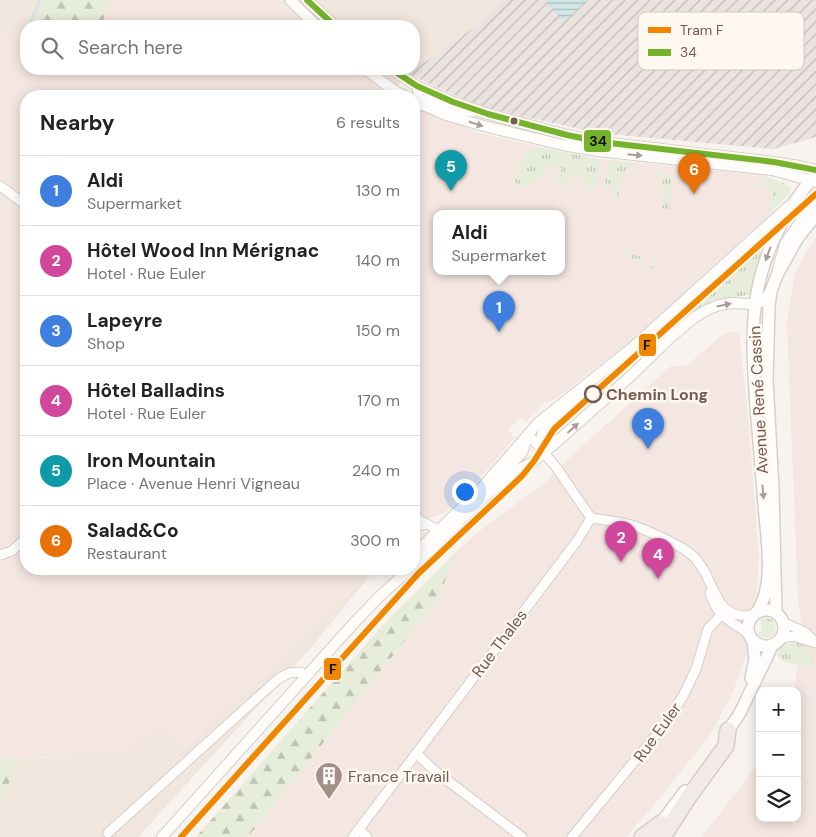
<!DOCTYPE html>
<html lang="en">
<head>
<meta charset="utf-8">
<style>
  body { margin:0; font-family:"DM Sans",sans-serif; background:#f2f2f2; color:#222 }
  .controls { position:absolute; right:15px; bottom:15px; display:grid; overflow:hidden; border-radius:10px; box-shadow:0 2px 12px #0003 }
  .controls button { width:45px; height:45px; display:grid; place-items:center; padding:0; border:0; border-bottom:1px solid #e0e0e0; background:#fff; color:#222; font:25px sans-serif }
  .you { position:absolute; left:464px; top:491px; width:18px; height:18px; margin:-12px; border:4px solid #fff; border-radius:50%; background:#1a73e8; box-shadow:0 0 0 8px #1a73e833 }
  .badge { display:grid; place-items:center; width:32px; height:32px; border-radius:50%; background:#b45309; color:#fff; font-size:16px; font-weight:700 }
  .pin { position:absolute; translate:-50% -41px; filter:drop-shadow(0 1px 2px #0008) }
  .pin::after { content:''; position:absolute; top:26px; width:18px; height:15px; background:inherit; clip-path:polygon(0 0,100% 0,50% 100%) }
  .popup { position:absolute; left:433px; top:210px; width:132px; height:65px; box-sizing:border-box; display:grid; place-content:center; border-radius:10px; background:#fff; filter:drop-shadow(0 1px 4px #0005); font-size:16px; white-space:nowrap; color:#767676 }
  .popup b { font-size:19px; color:#222 }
  .popup::after { content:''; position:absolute; left:50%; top:100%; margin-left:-10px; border:10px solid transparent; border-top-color:#fff }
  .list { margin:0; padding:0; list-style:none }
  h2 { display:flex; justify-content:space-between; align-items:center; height:65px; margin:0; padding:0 20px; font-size:21px }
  h2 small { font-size:16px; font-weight:400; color:#767676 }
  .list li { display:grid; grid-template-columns:32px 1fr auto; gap:15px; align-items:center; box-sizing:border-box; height:70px; padding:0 20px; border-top:1px solid #e0e0e0 }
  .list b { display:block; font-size:19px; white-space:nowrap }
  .list p { margin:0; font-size:16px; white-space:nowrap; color:#767676 }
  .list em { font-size:16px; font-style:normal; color:#767676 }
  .icon { flex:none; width:28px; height:28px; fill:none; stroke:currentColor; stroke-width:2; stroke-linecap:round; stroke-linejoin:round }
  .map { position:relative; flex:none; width:816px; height:837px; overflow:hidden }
  .search { position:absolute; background:#fff; box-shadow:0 2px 12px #0003; left:20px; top:20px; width:400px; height:55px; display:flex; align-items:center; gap:12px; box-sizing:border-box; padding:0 18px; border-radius:20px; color:#767676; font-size:19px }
  .panel { position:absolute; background:#fff; box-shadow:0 2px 12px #0003; left:20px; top:90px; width:400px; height:485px; border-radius:20px }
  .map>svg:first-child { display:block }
  .residential { fill:#f0e6dd }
  .commercial { fill:#f4e6e0; fill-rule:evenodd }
  .industrial { fill:url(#industrial-furrows) }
  .grass { fill:url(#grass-tufts) }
  .forest { fill:url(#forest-firs) }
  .water { fill:url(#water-rules) }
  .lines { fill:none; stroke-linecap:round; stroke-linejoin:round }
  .stream { stroke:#d1e6e7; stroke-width:2.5 }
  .minor-casing { stroke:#d5cfc9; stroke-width:11 }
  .tertiary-casing { stroke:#d5cfc9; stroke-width:12 }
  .secondary-casing { stroke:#d7d0ca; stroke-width:14 }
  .motorway-casing { stroke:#d6cdc8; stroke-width:18 }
  .minor { stroke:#fefdfc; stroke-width:9 }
  .tertiary { stroke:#fefdfc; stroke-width:10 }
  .secondary { stroke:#fefdfc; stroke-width:11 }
  .motorway { stroke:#f1eae6; stroke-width:15 }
  .bus-1-casing { stroke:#fef8f1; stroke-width:10 }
  .bus-1 { stroke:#76b32c; stroke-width:6 }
  .tram-1-casing { stroke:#fef8f1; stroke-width:10 }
  .tram-1 { stroke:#f08700; stroke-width:6 }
  .oneway { fill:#ab9c95 }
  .bus-dot { fill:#745b50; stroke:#fef8f1; stroke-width:2 }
  .stop-dot { fill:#fef8f1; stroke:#745b50; stroke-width:2.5 }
  .labels { text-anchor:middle; stroke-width:5; stroke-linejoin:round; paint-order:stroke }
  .stop-label { font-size:16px; font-weight:bold; fill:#745b50; stroke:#fef8f1; text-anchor:start }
  .street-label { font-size:16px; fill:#745b50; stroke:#fef8f1 }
  .poi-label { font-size:16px; fill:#745b50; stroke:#fef8f1; text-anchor:start }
  .key { fill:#fef8f1; stroke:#d5c9c1; stroke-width:1 }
  .key-label { font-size:14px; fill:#745b50 }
  .line-badge { stroke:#fef8f1; stroke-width:2 }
  .pale-badge-label { font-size:14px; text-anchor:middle; font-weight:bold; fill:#111 }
</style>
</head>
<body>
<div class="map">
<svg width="816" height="837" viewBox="0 0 816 837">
  <defs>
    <pattern id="industrial-furrows" width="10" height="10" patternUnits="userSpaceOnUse" patternTransform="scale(1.25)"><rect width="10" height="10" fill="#eae3df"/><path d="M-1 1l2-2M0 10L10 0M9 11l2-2" fill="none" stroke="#c2bbb7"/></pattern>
    <pattern id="grass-tufts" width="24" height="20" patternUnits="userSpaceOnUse" patternTransform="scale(1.25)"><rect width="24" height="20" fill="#e6edda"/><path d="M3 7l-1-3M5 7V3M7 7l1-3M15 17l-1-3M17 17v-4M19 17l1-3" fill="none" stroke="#bfc3b3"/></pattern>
    <pattern id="forest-firs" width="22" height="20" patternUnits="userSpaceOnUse" patternTransform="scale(1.25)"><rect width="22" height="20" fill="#e6edda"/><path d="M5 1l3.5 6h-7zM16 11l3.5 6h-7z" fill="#bfc3b3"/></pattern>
    <pattern id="water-rules" width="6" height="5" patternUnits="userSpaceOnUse" patternTransform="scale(1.25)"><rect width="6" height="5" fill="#d1e6e7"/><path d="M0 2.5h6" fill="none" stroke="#aebdbe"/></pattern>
  </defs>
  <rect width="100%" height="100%" fill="#f8f3ee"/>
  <!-- residential -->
  <path class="residential" d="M0 0H44L32 26H26V41L0 29Z
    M281 0H505L475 27 422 64 406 73 392 96 356 69H414V26H308Z
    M375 569 310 649 138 837H0V802L20 759 83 756 130 748 161 724 186 748Z"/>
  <!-- commercial -->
  <path class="commercial" d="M44 0H281L308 26H32Z
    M0 29 26 40V69H356L390 96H26V569H375L186 748 161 724 130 748 83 756 0 759Z
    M414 106 482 134 553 150 601 159 761 175 784 183 790 188 789 193 765 219 631 341 554 400 544 403 526 421 520 418 513 424 508 429 514 438 472 487 443 514 414 523ZM436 213H562V271H436Z
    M816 238V837H702L760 761V818H797V691H794L802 628 798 600 787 322 795 273 809 247Z
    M739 332 749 427 759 558 756 607 747 654 732 694 710 735 659 799 626 837H248L439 598 455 553 478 532 547 481 567 460 671 366H686L725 333Z"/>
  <!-- industrial -->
  <path class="industrial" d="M505 0H816V137L773 149 598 133 486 108 454 95 406 73 422 64 475 27Z"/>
  <!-- grass -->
  <path class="grass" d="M536 147 598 159 600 163 595 192 578 174 562 187 558 184 556 177 562 169 555 163 526 188H521L515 182C514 172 527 151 536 147Z
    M609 161 632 162C629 169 624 168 623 181H620L618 200 616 202 613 199 617 194 609 188 605 191 604 189Z
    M655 171 669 173 673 178 669 209 662 208 665 187 662 186 663 178 654 176Z
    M764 177 784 183 790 188 789 193 774 210 764 209 765 206H772L773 191 767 190 762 181Z
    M771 236 762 258 759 260 756 268 758 272 753 291 750 295 717 299 697 309 647 354 664 333Z
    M629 247V254L653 259 656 251 655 267 650 268 653 261 643 256 640 262 625 254 624 249Z
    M764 618 771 619 776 626 774 634C769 639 763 639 758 634L761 632 762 624 759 620Z
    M791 642C804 642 814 651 814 665H797L780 660 778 655 779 649Z"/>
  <!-- forest -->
  <path class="forest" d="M45 0H111L101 26H34Z
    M455 553 439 598 248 837H196L382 626Z
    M0 759H20L0 802Z"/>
  <!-- water -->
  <path class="water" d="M547 0H588L566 20 562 19 546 3Z"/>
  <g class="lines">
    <!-- stream -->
    <path class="stream" d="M29 26 40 0
      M23 40 26 32"/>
    <defs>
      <path id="minor" d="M419 103 423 100 428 99 450 109 473 112
        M414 113 419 103 417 86
        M0 186 26 205
        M541 449V437L544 428 585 391
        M494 484 523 452 528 434
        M414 513 419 520 427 524
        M591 518C603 520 616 521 628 524 645 529 681 545 693 556 716 577 712 622 753 615
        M414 527 427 524 438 530V537
        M0 555 12 551 26 538
        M710 593C717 617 731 621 750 635
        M783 622 805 632 816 643
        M781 638 794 636 812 642
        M416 753 435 771 522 837
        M359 830 367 837
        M108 833 278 679 289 673 301 672 306 677
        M353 837 577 541 591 518 556 467 528 434
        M572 837 666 723 683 696 696 669 708 629 721 615"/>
      <path id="tertiary" d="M290 0 317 26
        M307 0 335 26
        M365 69 395 91 405 96
        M391 69 417 86 453 102 488 114 567 135 601 142 774 162 799 166 816 170
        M414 101 446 115 484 126 563 145 598 151 772 170 816 182
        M778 269 785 244 816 200
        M414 554 479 491 538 423 632 348 789 206
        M414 565 485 496 513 473 534 461 552 446 633 374 670 338 695 317 707 310 719 305 732 303 755 304 763 301 771 291
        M162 837 353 624 380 596 410 569"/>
      <path id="secondary" d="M748 628a18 18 0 1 1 36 0a18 18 0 1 1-36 0Z
        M757 612C774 587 768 545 765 516 762 479 759 442 756 406 754 373 751 340 755 307 760 259 784 210 816 174
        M776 612 773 489 767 380 769 306 771 291 777 275 797 239 816 215
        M751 678 755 659 753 640
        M725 735 740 713 773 644
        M657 828 685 791"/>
      <path id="motorway" d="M642 837 661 823
        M663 837 688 798 726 746 728 730"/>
    </defs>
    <!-- minor casing -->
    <use href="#minor" class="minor-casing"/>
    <!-- tertiary casing -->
    <use href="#tertiary" class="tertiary-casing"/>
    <!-- secondary casing -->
    <use href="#secondary" class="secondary-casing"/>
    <!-- motorway casing -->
    <use href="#motorway" class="motorway-casing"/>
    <!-- minor -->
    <use href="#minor" class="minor"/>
    <!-- tertiary -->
    <use href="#tertiary" class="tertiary"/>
    <!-- secondary -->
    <use href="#secondary" class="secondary"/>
    <!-- motorway -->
    <use href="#motorway" class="motorway"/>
    <defs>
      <path id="bus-1" d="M307 0 335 26
        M391 69 417 86 453 102 488 114 567 135 601 142 774 162 816 170"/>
    </defs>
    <!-- bus-1 casing -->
    <use href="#bus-1" class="bus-1-casing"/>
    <!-- bus-1 -->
    <use href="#bus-1" class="bus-1"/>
    <defs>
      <path id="tram-1" d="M181 837 418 574 522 476 534 461 554 429 816 194"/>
    </defs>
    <!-- tram-1 casing -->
    <use href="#tram-1" class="tram-1-casing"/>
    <!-- tram-1 -->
    <use href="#tram-1" class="tram-1"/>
  </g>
  <!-- one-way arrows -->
  <defs><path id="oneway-solid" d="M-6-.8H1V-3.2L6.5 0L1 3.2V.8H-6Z" transform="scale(1.25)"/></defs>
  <g class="oneway">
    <use href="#oneway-solid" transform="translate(476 124) rotate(17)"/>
    <use href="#oneway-solid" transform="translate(635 155) rotate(6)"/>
    <use href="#oneway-solid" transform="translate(768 254) rotate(110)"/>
    <use href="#oneway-solid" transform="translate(724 305) rotate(-12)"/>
    <use href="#oneway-solid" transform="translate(573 428) rotate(-42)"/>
    <use href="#oneway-solid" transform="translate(763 492) rotate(85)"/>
  </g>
  <!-- icons -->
  <defs>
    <symbol id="building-pin" viewBox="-11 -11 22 30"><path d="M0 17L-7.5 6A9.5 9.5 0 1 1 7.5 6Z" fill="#a29087" stroke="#fef8f1"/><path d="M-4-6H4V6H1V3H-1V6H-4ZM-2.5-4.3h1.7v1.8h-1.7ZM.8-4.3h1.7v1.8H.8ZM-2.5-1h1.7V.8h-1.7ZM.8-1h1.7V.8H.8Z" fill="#fff"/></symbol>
  </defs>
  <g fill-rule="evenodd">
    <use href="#building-pin" x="313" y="760" width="32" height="43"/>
  </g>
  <!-- markers -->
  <circle class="bus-dot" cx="514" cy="121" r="4.5"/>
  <circle class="stop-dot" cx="593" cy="394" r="8"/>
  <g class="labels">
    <!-- stop labels -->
    <g class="stop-label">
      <text x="606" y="400">Chemin Long</text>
    </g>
    <!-- street labels -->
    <g class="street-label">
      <text transform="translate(758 400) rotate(-93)" y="6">Avenue René Cassin</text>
      <text transform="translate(499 643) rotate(-53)" y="6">Rue Thales</text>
      <text transform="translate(657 732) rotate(-54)" y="6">Rue Euler</text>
    </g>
    <!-- poi labels -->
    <g class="poi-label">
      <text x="348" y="782">France Travail</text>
    </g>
  </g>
  <!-- legend -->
  <rect x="638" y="12" width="166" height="58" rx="8" class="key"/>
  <rect x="648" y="27" width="23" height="6" fill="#f08700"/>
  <rect x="648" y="49" width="23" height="7" fill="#76b32c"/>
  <g class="key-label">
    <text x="680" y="35">Tram F</text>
    <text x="680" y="57">34</text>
  </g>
  <g class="line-badge">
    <rect x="583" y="129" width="29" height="24" rx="5" fill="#76b32c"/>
    <rect x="638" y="333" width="19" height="24" rx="5" fill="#f08700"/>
    <rect x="323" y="657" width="19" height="24" rx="5" fill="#f08700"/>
  </g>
  <g class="pale-badge-label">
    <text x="598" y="146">34</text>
    <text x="647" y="350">F</text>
    <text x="333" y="674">F</text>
  </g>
</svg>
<div class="controls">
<button>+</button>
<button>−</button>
<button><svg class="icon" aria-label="layers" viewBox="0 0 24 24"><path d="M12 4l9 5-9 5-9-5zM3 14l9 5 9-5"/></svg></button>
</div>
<div class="you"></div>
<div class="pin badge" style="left:499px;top:332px;background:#3f7fe0">1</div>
<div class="popup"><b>Aldi</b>Supermarket</div>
<div class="pin badge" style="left:621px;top:562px;background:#d1479c">2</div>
<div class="pin badge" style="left:648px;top:449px;background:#3f7fe0">3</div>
<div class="pin badge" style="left:658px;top:579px;background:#d1479c">4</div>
<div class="pin badge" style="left:451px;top:191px;background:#0f9aa8">5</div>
<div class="pin badge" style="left:694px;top:194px;background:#e8710a">6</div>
<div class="search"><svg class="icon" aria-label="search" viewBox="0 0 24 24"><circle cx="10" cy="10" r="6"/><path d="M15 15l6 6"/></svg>Search here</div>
<section class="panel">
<h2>Nearby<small>6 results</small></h2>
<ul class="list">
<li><span class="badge" style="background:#3f7fe0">1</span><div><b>Aldi</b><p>Supermarket</p></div><em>130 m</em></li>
<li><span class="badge" style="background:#d1479c">2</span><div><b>Hôtel Wood Inn Mérignac</b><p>Hotel · Rue Euler</p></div><em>140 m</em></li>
<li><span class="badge" style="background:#3f7fe0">3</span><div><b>Lapeyre</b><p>Shop</p></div><em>150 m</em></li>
<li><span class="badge" style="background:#d1479c">4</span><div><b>Hôtel Balladins</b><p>Hotel · Rue Euler</p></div><em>170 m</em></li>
<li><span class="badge" style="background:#0f9aa8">5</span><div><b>Iron Mountain</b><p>Place · Avenue Henri Vigneau</p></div><em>240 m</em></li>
<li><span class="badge" style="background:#e8710a">6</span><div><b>Salad&amp;Co</b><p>Restaurant</p></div><em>300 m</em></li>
</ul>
</section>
</div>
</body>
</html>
